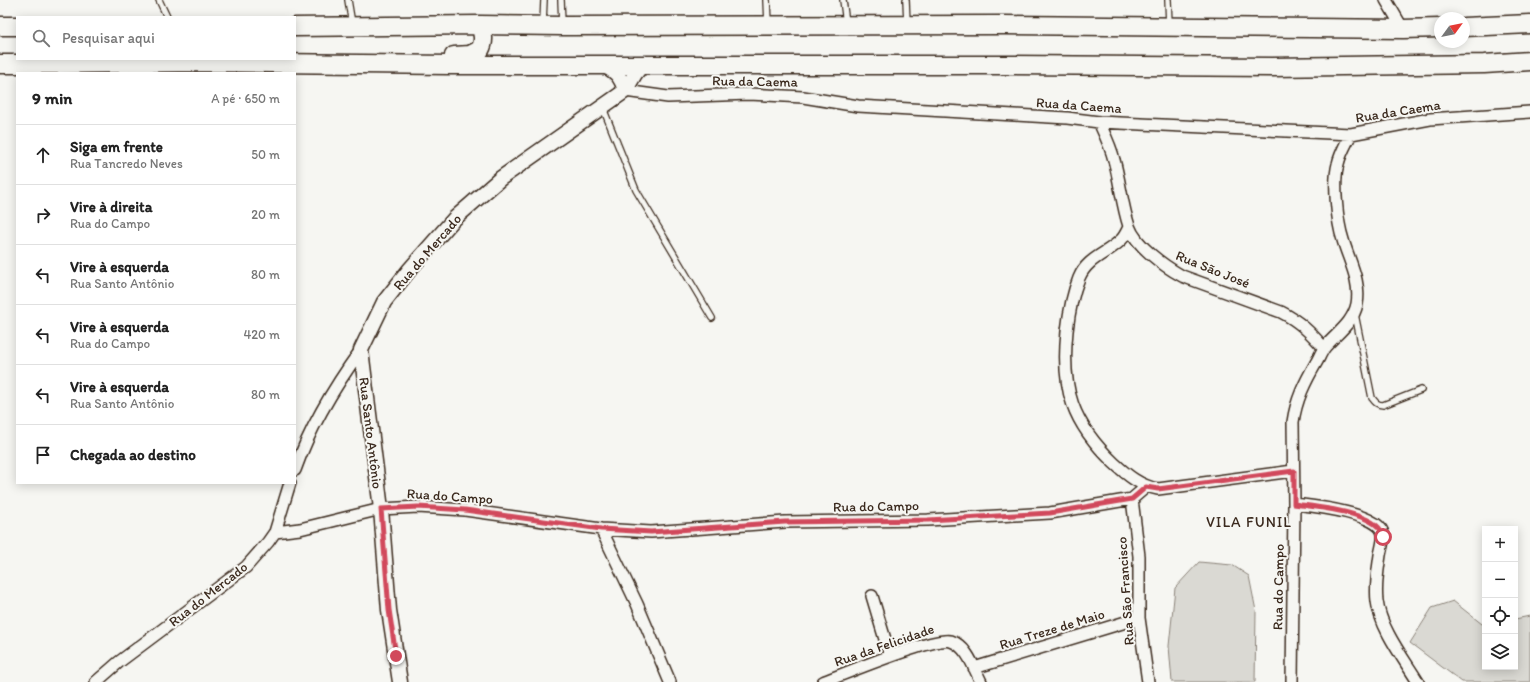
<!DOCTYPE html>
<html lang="pt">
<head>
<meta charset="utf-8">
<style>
  body { margin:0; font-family:Itim,sans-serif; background:#f2f2f2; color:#222 }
  .controls { position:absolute; right:12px; bottom:12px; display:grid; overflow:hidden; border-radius:0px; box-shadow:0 2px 10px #0003 }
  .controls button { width:36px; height:36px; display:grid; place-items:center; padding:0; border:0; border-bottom:1px solid #e0e0e0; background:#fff; color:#222; font:20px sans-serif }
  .compass { position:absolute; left:1434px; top:12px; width:36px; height:36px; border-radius:50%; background:#fff; box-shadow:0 2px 10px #0003; rotate:57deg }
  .stop { position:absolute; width:12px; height:12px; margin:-9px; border:3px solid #d1495b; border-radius:50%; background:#fff }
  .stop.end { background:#d1495b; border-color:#fff; box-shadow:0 1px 4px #0008 }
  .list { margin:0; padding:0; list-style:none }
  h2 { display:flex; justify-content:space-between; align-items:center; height:52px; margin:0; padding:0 16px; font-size:17px }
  h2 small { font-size:13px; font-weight:400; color:#767676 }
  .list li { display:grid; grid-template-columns:26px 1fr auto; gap:12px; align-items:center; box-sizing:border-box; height:60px; padding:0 16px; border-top:1px solid #e0e0e0 }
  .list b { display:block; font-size:15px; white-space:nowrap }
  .list p { margin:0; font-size:13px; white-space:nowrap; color:#767676 }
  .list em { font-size:13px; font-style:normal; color:#767676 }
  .icon { flex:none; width:22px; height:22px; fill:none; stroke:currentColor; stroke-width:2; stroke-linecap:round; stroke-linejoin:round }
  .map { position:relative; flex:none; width:1530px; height:682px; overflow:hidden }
  .search { position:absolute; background:#fff; box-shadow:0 2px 10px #0003; left:16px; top:16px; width:280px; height:44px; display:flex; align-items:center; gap:10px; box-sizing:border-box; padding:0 14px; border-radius:0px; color:#767676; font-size:15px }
  .panel { position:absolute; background:#fff; box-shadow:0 2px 10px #0003; left:16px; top:72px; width:280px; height:412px; border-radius:0px }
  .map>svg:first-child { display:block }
  .green { fill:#dad9d3; stroke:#8a8278 }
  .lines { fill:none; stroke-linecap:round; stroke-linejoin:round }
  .service-casing { stroke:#3b2a1e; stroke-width:8 }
  .minor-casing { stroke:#3b2a1e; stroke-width:14 }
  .tertiary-casing { stroke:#3b2a1e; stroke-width:17 }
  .trunk-casing { stroke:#3b2a1e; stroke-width:21 }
  .service { stroke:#f6f6f2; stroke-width:5.5 }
  .minor { stroke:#f6f6f2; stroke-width:11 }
  .tertiary { stroke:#f6f6f2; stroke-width:14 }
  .trunk { stroke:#f6f6f2; stroke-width:18 }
  .route { stroke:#d1495b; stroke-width:5 }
  .labels { text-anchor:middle; stroke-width:4; stroke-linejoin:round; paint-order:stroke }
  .street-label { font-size:14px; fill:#3b2a1e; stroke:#f6f6f2 }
  .neighbourhood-label { font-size:15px; letter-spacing:1px; fill:#3b2a1e; stroke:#f6f6f2 }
</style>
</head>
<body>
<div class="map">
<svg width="1530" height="682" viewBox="0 0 1530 682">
  <rect width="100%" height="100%" fill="#f6f6f2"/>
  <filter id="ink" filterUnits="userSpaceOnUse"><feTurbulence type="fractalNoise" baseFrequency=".025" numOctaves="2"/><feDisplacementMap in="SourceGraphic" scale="8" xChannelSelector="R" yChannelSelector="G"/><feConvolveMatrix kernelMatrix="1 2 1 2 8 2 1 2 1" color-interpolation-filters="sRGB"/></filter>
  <g filter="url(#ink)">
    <!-- green -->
    <path class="green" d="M1199 562 1232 565 1249 576 1256 611 1255 682H1172L1169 646 1175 588Z
      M1453 601 1482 624 1485 623V667H1515V619L1530 616V682H1462L1410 643 1432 608Z"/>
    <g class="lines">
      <defs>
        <path id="service" d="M159 0 167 17
          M348 0 352 24
          M561 0 562 24
          M767 0 768 24
          M843 0 846 23
          M906 0 907 23
          M1168 0 1169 25
          M543 23 544 0
          M603 108 636 190 712 318
          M1355 314 1372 398C1375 402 1377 405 1383 405L1421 390"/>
        <path id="minor" d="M1386 0 1403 29
          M625 91 668 97 749 94 803 97 858 106 1067 118 1099 122 1351 134 1430 119 1530 112
          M1099 122C1105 135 1111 147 1114 160 1120 181 1122 205 1129 226 1136 246 1164 266 1182 276L1281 312C1299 321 1311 333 1324 348
          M1129 227C1127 231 1125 236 1121 240 1107 254 1087 258 1079 278 1072 295 1069 313 1067 331 1061 389 1072 423 1114 463 1127 475 1140 486 1158 489L1293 471
          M295 470C310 427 334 387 361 350
          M1132 499 1139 556V618L1148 682
          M1294 504C1311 506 1381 513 1383 534 1384 541 1381 549 1380 555 1378 570 1375 585 1377 601 1380 628 1404 659 1418 682
          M601 529 637 604 670 682
          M275 532 300 529 381 509 418 507 465 510 601 529 651 532 785 522 928 520 1050 513 1132 499 1146 487
          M872 596 890 656
          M974 668 1139 618
          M96 682 119 662 246 567 268 542 275 532 290 483
          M823 682C844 674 935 636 951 641 967 646 974 668 981 682
          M1292 682 1294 504 1293 422C1296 400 1305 382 1316 363 1319 358 1321 352 1325 347 1337 333 1353 323 1357 304 1361 281 1349 261 1343 240 1337 222 1333 182 1338 164 1340 154 1346 144 1351 134"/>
        <path id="tertiary" d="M601 65C615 70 621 76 625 91
          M400 682 389 610 381 509 361 350 384 302 410 269 454 219 501 178 625 91 635 74 643 64"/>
        <path id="trunk" d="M0 26H17
          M295 27 480 25 562 26 1004 25 1403 29 1440 28
          M1464 27 1530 24
          M454 56 470 55 480 50C485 41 483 34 480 25
          M0 64H58L195 62 450 65H1008L1272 67 1484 64 1530 61"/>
      </defs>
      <!-- service casing -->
      <use href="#service" class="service-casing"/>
      <!-- minor casing -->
      <use href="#minor" class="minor-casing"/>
      <!-- tertiary casing -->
      <use href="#tertiary" class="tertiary-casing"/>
      <!-- trunk casing -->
      <use href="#trunk" class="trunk-casing"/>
      <!-- service -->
      <use href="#service" class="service"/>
      <!-- minor -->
      <use href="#minor" class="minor"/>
      <!-- tertiary -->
      <use href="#tertiary" class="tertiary"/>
      <!-- trunk -->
      <use href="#trunk" class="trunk"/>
    </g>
  </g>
  <g class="lines" filter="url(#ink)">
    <!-- route -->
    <path class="route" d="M396 656 389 610 381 509 418 507 465 510 601 529 651 532 785 522 928 520 1050 513 1132 499 1146 487 1158 489 1294 471V504C1313 507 1382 512 1383 537"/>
  </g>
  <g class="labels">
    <!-- street labels -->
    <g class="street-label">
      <text transform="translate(755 81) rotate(1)" y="5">Rua da Caema</text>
      <text transform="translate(1079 105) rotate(4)" y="5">Rua da Caema</text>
      <text transform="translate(1398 111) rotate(-9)" y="5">Rua da Caema</text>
      <text transform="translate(427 252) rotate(-49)" y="5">Rua do Mercado</text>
      <text transform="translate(1213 269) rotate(22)" y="5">Rua São José</text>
      <text transform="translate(371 433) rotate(83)" y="5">Rua Santo Antônio</text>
      <text transform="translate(450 496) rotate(4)" y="5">Rua do Campo</text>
      <text transform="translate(876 506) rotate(-1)" y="5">Rua do Campo</text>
      <text transform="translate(1278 587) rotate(-89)" y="5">Rua do Campo</text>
      <text transform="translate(1125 591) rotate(-94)" y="5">Rua São Francisco</text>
      <text transform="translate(208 594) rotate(-38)" y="5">Rua do Mercado</text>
      <text transform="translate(1052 629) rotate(-17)" y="5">Rua Treze de Maio</text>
      <text transform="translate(884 645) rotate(-19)" y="5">Rua da Felicidade</text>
    </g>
    <!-- neighbourhood labels -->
    <g class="neighbourhood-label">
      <text x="1249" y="527">VILA FUNIL</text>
    </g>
  </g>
</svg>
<div class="controls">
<button>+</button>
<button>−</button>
<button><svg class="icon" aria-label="locate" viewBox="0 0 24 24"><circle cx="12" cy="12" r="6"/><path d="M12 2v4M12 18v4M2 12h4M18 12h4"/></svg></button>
<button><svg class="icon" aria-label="layers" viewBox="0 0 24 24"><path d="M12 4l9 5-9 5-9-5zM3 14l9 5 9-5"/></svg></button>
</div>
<svg class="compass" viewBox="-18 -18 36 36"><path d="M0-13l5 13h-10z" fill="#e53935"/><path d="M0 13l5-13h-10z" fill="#767676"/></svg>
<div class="stop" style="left:1383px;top:537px"></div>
<div class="stop end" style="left:396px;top:656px"></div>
<div class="search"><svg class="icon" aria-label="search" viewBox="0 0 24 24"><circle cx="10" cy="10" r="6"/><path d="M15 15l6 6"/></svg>Pesquisar aqui</div>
<section class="panel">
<h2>9 min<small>A pé · 650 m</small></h2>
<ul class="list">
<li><svg class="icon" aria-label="ahead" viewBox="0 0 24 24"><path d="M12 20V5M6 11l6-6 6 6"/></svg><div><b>Siga em frente</b><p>Rua Tancredo Neves</p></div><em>50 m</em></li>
<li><svg class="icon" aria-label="right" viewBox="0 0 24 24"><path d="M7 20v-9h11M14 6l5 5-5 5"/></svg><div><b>Vire à direita</b><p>Rua do Campo</p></div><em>20 m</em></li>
<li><svg class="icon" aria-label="left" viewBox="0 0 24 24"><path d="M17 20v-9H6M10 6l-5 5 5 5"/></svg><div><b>Vire à esquerda</b><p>Rua Santo Antônio</p></div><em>80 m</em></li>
<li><svg class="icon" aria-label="left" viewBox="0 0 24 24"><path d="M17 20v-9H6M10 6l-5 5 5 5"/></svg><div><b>Vire à esquerda</b><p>Rua do Campo</p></div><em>420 m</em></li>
<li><svg class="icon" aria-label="left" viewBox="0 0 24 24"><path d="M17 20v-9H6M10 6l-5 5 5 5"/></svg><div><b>Vire à esquerda</b><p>Rua Santo Antônio</p></div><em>80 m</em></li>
<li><svg class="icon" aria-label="arrive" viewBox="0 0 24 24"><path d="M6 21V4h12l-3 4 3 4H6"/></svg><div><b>Chegada ao destino</b></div></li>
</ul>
</section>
</div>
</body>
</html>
